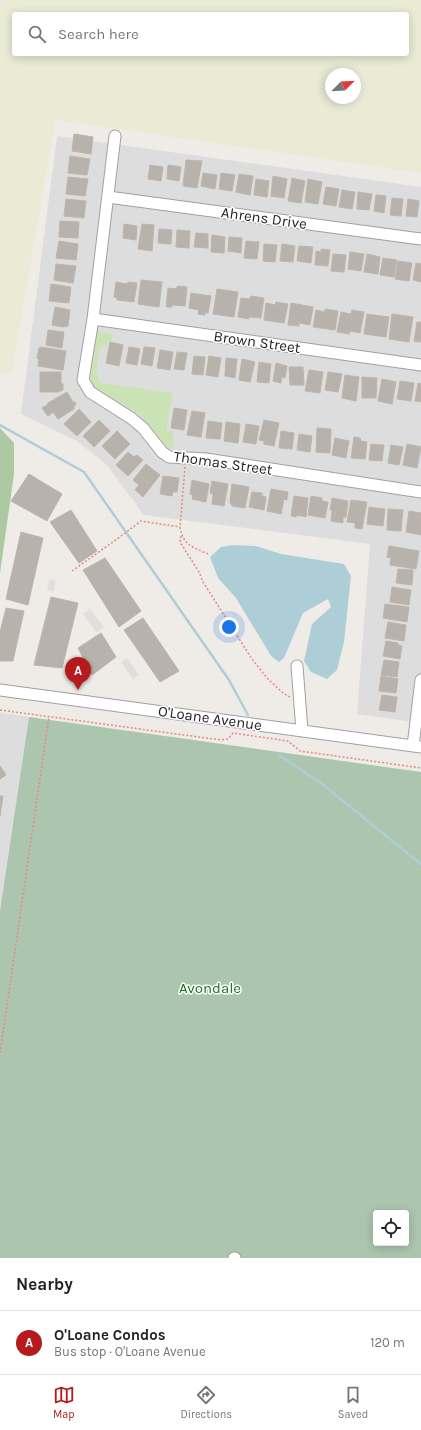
<!DOCTYPE html>
<html lang="en">
<head>
<meta charset="utf-8">
<style>
  body { margin:0; font-family:Karla,sans-serif; background:#f2f2f2; color:#222 }
  .controls { position:absolute; right:12px; bottom:12px; display:grid; overflow:hidden; border-radius:4px; box-shadow:0 2px 10px #0003 }
  .controls button { width:36px; height:36px; display:grid; place-items:center; padding:0; border:0; border-bottom:1px solid #e0e0e0; background:#fff; color:#222; font:20px sans-serif }
  .compass { position:absolute; left:325px; top:68px; width:36px; height:36px; border-radius:50%; background:#fff; box-shadow:0 2px 10px #0003; rotate:66deg }
  .you { position:absolute; left:229px; top:627px; width:14px; height:14px; margin:-10px; border:3px solid #fff; border-radius:50%; background:#1a73e8; box-shadow:0 0 0 6px #1a73e833 }
  .badge { display:grid; place-items:center; width:26px; height:26px; border-radius:50%; background:#b51a1c; color:#fff; font-size:13px; font-weight:700 }
  .pin { position:absolute; translate:-50% -33px; filter:drop-shadow(0 1px 2px #0008) }
  .pin::after { content:''; position:absolute; top:21px; width:14px; height:12px; background:inherit; clip-path:polygon(0 0,100% 0,50% 100%) }
  .list { margin:0; padding:0; list-style:none }
  h2 { display:flex; justify-content:space-between; align-items:center; height:52px; margin:0; padding:0 16px; font-size:17px }
  h2 small { font-size:13px; font-weight:400; color:#767676 }
  .list li { display:grid; grid-template-columns:26px 1fr auto; gap:12px; align-items:center; box-sizing:border-box; height:64px; padding:0 16px; border-top:1px solid #e0e0e0 }
  .list b { display:block; font-size:15px; white-space:nowrap }
  .list p { margin:0; font-size:13px; white-space:nowrap; color:#767676 }
  .list em { font-size:13px; font-style:normal; color:#767676 }
  .icon { flex:none; width:22px; height:22px; fill:none; stroke:currentColor; stroke-width:2; stroke-linecap:round; stroke-linejoin:round }
  .map { position:relative; flex:none; width:421px; height:1258px; overflow:hidden }
  .search { position:absolute; background:#fff; box-shadow:0 2px 10px #0003; left:12px; right:12px; top:12px; height:44px; display:flex; align-items:center; gap:10px; box-sizing:border-box; padding:0 14px; border-radius:4px; color:#767676; font-size:15px }
  .sheet { height:116px; background:#fff }
  nav { display:flex; justify-content:space-around; align-items:center; box-sizing:border-box; height:56px; border-top:1px solid #e0e0e0; background:#fff; font-size:11px; color:#767676 }
  nav a { display:grid; justify-items:center; gap:2px }
  nav .on { color:#b51a1c }
  .map>svg:first-child { display:block }
  .residential { fill:#ddd }
  .farmland { fill:#eaebd5; fill-rule:evenodd }
  .grass { fill:#cbe2b4 }
  .forest { fill:#adc9a1 }
  .cemetery { fill:#abc5af; fill-rule:evenodd }
  .parking { fill:#dfdfdf }
  .water { fill:#adced7 }
  .lines { fill:none; stroke-linecap:round; stroke-linejoin:round }
  .stream { stroke:#adced7; stroke-width:2.5 }
  .building { fill:#b8b2ad; stroke:#bfb4ab }
  .minor-casing { stroke:#a0a0a0; stroke-width:13 }
  .path { stroke:#e8887f; stroke-width:1.5; stroke-dasharray:2 2; stroke-linecap:butt }
  .minor { stroke:#fff; stroke-width:11 }
  .labels { text-anchor:middle; stroke-width:3; stroke-linejoin:round; paint-order:stroke }
  .street-label { font-size:15px; fill:#1f1f1f; stroke:#fff }
  .park-label { font-size:15px; fill:#1a7120; stroke:#fff }
</style>
</head>
<body>
<div class="map">
<svg width="421" height="1258" viewBox="0 0 421 1258">
  <rect width="100%" height="100%" fill="#efece7"/>
  <!-- residential -->
  <path class="residential" d="M57 136 421 187V723L357 714 370 544 144 515 106 464 77 441 21 414Z
    M0 713 29 717 0 911Z"/>
  <!-- farmland -->
  <path class="farmland" d="M0 0H421V173L55 120 12 374 0 373ZM14 14H407V54H14ZM331 74H355V98H331Z"/>
  <!-- grass -->
  <path class="grass" d="M98 329 100 332 113 334 111 343H107L106 347H100L96 373 100 383 173 393 167 423V430L173 431V449L164 444 158 435 139 414 122 403 100 392 93 385 91 379 92 359H94L95 355H92L96 332Z"/>
  <!-- forest -->
  <path class="forest" d="M0 428 14 443V474L0 573Z"/>
  <!-- cemetery -->
  <path class="cemetery" d="M29 717 421 772V1258H0V911ZM376 1213H406V1243H376Z"/>
  <!-- parking -->
  <path class="parking" d="M50 579 56 581 53 592 47 590Z
    M90 609 104 627 97 633 83 614Z
    M127 658 139 675 133 679 121 662Z"/>
  <!-- water -->
  <path class="water" d="M233 545 256 546 281 554 344 564 351 576 344 642 337 670 327 679 311 672 304 661 312 624 331 607 328 599 303 613 284 658 279 662 271 656 236 598 218 578 210 557 221 547Z"/>
  <g class="lines">
    <!-- stream -->
    <path class="stream" d="M0 425 84 472 229 680 248 715
      M279 755 321 783 421 864"/>
  </g>
  <!-- building -->
  <path class="building" d="M74 134 93 137 91 154 72 151Z
    M70 156 90 159 87 175 68 173Z
    M186 160 202 161 197 188 183 186Z
    M150 165 163 167 161 181 148 179Z
    M168 165 181 167 179 181 167 179Z
    M203 173 217 175 215 189 201 186Z
    M221 173 235 175 232 191 219 189Z
    M239 174 253 176 250 195 236 192Z
    M273 176 287 179 284 198 271 196Z
    M68 177 88 179 85 196 66 194Z
    M292 178 305 181 301 203 288 201Z
    M256 179 269 181 267 197 254 195Z
    M308 179 322 182 318 204 305 202Z
    M326 187 339 189 336 206 323 204Z
    M342 190 355 192 352 209 339 207Z
    M358 192 372 194 369 210 357 209Z
    M376 195 386 196 384 213 374 211Z
    M392 198 403 199 401 216 390 215Z
    M66 199 86 201 84 218 64 216Z
    M408 199 419 201 417 217 406 216Z
    M60 221 79 222 78 238 59 237Z
    M124 224 137 226 136 240 123 238Z
    M142 224 154 225 152 251 138 249Z
    M159 229 172 230 171 244 158 243Z
    M177 230 190 231 189 248 176 247Z
    M196 233 208 234V248L194 247Z
    M212 235 225 237 224 253 211 252Z
    M229 237 242 238 241 253 228 251Z
    M59 241 78 244 76 260 56 258Z
    M246 241 259 242 257 259 244 258Z
    M264 244 277 245 275 262 263 261Z
    M282 244 295 246 293 262 280 261Z
    M299 246 313 247 311 263 297 261Z
    M321 249 330 250 328 266 315 265 316 251 321 252Z
    M350 252 364 254 361 271 348 269Z
    M333 254 346 255 344 272 331 271Z
    M367 254 380 257 378 274 364 272Z
    M383 258 397 260 394 277 380 275Z
    M398 261 412 263 409 281 395 279Z
    M416 263 421 264V282L413 280Z
    M56 264 76 266 73 283 54 280Z
    M141 280 162 282 159 307 138 304Z
    M116 282 127 284 128 282 137 283 134 302 117 300V298L114 297Z
    M51 284 71 287 69 303 49 301Z
    M178 286 187 287 185 306 172 305V307H166L168 288 175 289Z
    M217 289 238 292 234 317 213 314Z
    M191 293 211 296 208 313 205 312V315L198 314 199 310 189 308Z
    M251 296 264 298 261 318 249 317V319L238 317 241 298 250 299Z
    M276 302 288 304 284 323 264 320 266 303 275 305Z
    M291 303 313 307 310 325 299 323V326L288 325Z
    M55 307 70 310 68 326 63 327 52 325Z
    M325 309 338 311 335 330 313 327 316 310 325 312Z
    M352 310 364 312 360 333 350 331 349 334 337 332 341 312 351 314Z
    M367 314 389 317 386 337 364 334Z
    M392 314 413 317 409 342 389 339Z
    M417 322H421V342L414 341Z
    M48 330 64 332 62 348 46 345Z
    M110 342 123 345 119 366 106 363Z
    M41 347 66 351 63 370 38 366 39 360 37 358 39 348Z
    M129 347 140 349 137 365 126 363Z
    M144 347 155 348 152 366 141 364Z
    M160 350 173 352 170 370 157 368Z
    M177 352 187 353 184 370 174 369Z
    M194 356 205 357 203 375 192 374Z
    M209 356 221 358 218 377 206 375Z
    M226 358 237 359 235 378 225 376Z
    M242 359 255 362 250 382 239 380Z
    M259 362 271 364 269 383 257 382Z
    M276 363 287 366 285 378 282 377 281 383 273 381Z
    M289 367H303L304 385H290Z
    M309 370 323 372 320 393 305 391Z
    M40 372H61V383L63 384V390L58 392H40Z
    M328 372 342 374 338 392 325 390Z
    M345 375 359 377 356 401 342 398Z
    M362 377 377 378 376 398H362Z
    M382 379 396 382 392 404 378 401Z
    M400 381 414 383 411 401 397 399Z
    M418 383 421 384V402L415 401Z
    M67 392 73 402H75L76 405 74 406V409L58 419 53 412 48 416 42 408 47 405 48 403Z
    M174 408 187 410 184 430 171 428Z
    M79 409 91 422 77 436 64 424Z
    M192 411 205 413 201 437 187 435Z
    M99 420 110 431 94 447 83 436Z
    M264 420 279 423 274 446 264 444V441L259 440Z
    M208 421 222 423 220 439 206 438Z
    M226 422 240 424 238 443 224 441Z
    M246 424 259 426 256 444 243 442Z
    M317 428 331 429 330 453 316 452Z
    M117 431 130 444 115 459 102 446Z
    M281 431 294 433 292 449 279 448Z
    M299 434 312 436 310 452 297 450Z
    M354 437 360 438 361 441 367 442 365 459 351 458Z
    M335 438 349 441 346 458 332 455Z
    M371 444 384 445 382 461 369 460Z
    M407 444 421 447 417 468 403 465Z
    M391 445 403 447 399 465 388 463Z
    M128 452 134 457 137 455 143 460 128 476 116 465Z
    M146 464 160 475 143 497 135 490 139 485 133 480Z
    M29 474 62 494 47 521 11 501Z
    M163 476 179 478 177 492H173L172 496 160 494Z
    M192 480 209 484 206 502 192 499 193 495 190 494Z
    M212 481 228 484 224 506 212 504 213 494 210 493Z
    M232 484 249 487 245 508 232 506 230 502Z
    M271 489 288 492 287 500 284 499 281 514 267 511Z
    M252 492 262 493V496L266 497 264 510 249 507Z
    M294 496 308 498 306 517 297 515 296 517 291 516Z
    M311 496 322 498V501L328 502 325 518 308 515Z
    M332 498 348 501 346 517 343 518V523L331 521 332 510H330Z
    M351 500 367 502 362 529 355 528V523L347 522Z
    M369 507 385 509 383 526 367 524Z
    M388 509 403 510 401 531 387 530Z
    M71 510 97 551 79 563 50 522Z
    M409 511 421 513V535L406 532Z
    M21 532 43 538 28 605 6 599Z
    M389 546 419 551 416 569 390 565 391 558 387 557Z
    M105 558 141 611 119 627 83 570Z
    M398 569 413 570 412 585 396 583Z
    M392 587 411 590 409 605 390 602Z
    M51 597 78 603 62 668 34 665Z
    M385 604 409 607 407 622 383 618Z
    M6 608 24 611 13 661H0V632Z
    M143 618 179 671 160 682 124 630Z
    M388 622 406 625 404 641 385 638Z
    M101 633 116 657 92 675 78 648Z
    M386 641 398 643V645L402 646 400 659 383 656Z
    M384 660 399 662 397 677 381 675Z
    M381 676 398 679 396 693 379 691Z
    M382 695 397 697 395 712 379 710Z
    M0 766 6 775 0 779Z
    M0 796H3L0 816Z"/>
  <g class="lines">
    <defs>
      <path id="minor" d="M115 136 93 319 83 380 90 392 131 418 143 428 162 452 169 457 206 459 421 492
        M108 197 421 239
        M93 319 421 365
        M297 666 302 731
        M0 690 421 747
        M413 746 421 680
        M234 1258H235"/>
    </defs>
    <!-- minor casing -->
    <use href="#minor" class="minor-casing"/>
    <!-- path -->
    <path class="path" d="M185 467 180 527C183 545 192 547 208 554
      M181 536 180 542 199 572 203 582 252 659 267 678 283 693 290 697
      M72 571 117 539 141 521 180 527
      M0 710 221 740 228 739 233 733 288 741 300 751 421 768
      M0 1053 49 717"/>
    <!-- minor -->
    <use href="#minor" class="minor"/>
  </g>
  <g class="labels">
    <!-- street labels -->
    <g class="street-label">
      <text transform="translate(264 218) rotate(8)" y="5">Ahrens Drive</text>
      <text transform="translate(257 342) rotate(8)" y="5">Brown Street</text>
      <text transform="translate(223 463) rotate(8)" y="5">Thomas Street</text>
      <text transform="translate(210 718) rotate(8)" y="5">O'Loane Avenue</text>
    </g>
    <!-- park labels -->
    <g class="park-label">
      <text x="210" y="993">Avondale</text>
    </g>
  </g>
</svg>
<div class="controls">
<button><svg class="icon" aria-label="locate" viewBox="0 0 24 24"><circle cx="12" cy="12" r="6"/><path d="M12 2v4M12 18v4M2 12h4M18 12h4"/></svg></button>
</div>
<svg class="compass" viewBox="-18 -18 36 36"><path d="M0-13l5 13h-10z" fill="#e53935"/><path d="M0 13l5-13h-10z" fill="#767676"/></svg>
<div class="you"></div>
<div class="pin badge" style="left:78px;top:690px">A</div>
<div class="search"><svg class="icon" aria-label="search" viewBox="0 0 24 24"><circle cx="10" cy="10" r="6"/><path d="M15 15l6 6"/></svg>Search here</div>
</div>
<section class="sheet">
<h2>Nearby<small></small></h2>
<ul class="list">
<li><span class="badge">A</span><div><b>O'Loane Condos</b><p>Bus stop · O'Loane Avenue</p></div><em>120 m</em></li>
</ul>
</section>
<nav>
<a class="on"><svg class="icon" aria-label="map" viewBox="0 0 24 24"><path d="M3 6l6-2 6 2 6-2v14l-6 2-6-2-6 2zM9 4v14M15 6v14"/></svg>Map</a>
<a><svg class="icon" aria-label="directions" viewBox="0 0 24 24"><path d="M12 3l9 9-9 9-9-9zM9 14v-3h6M13 9l2 2-2 2"/></svg>Directions</a>
<a><svg class="icon" aria-label="saved" viewBox="0 0 24 24"><path d="M7 4h10v16l-5-4-5 4z"/></svg>Saved</a>
</nav>
</body>
</html>
